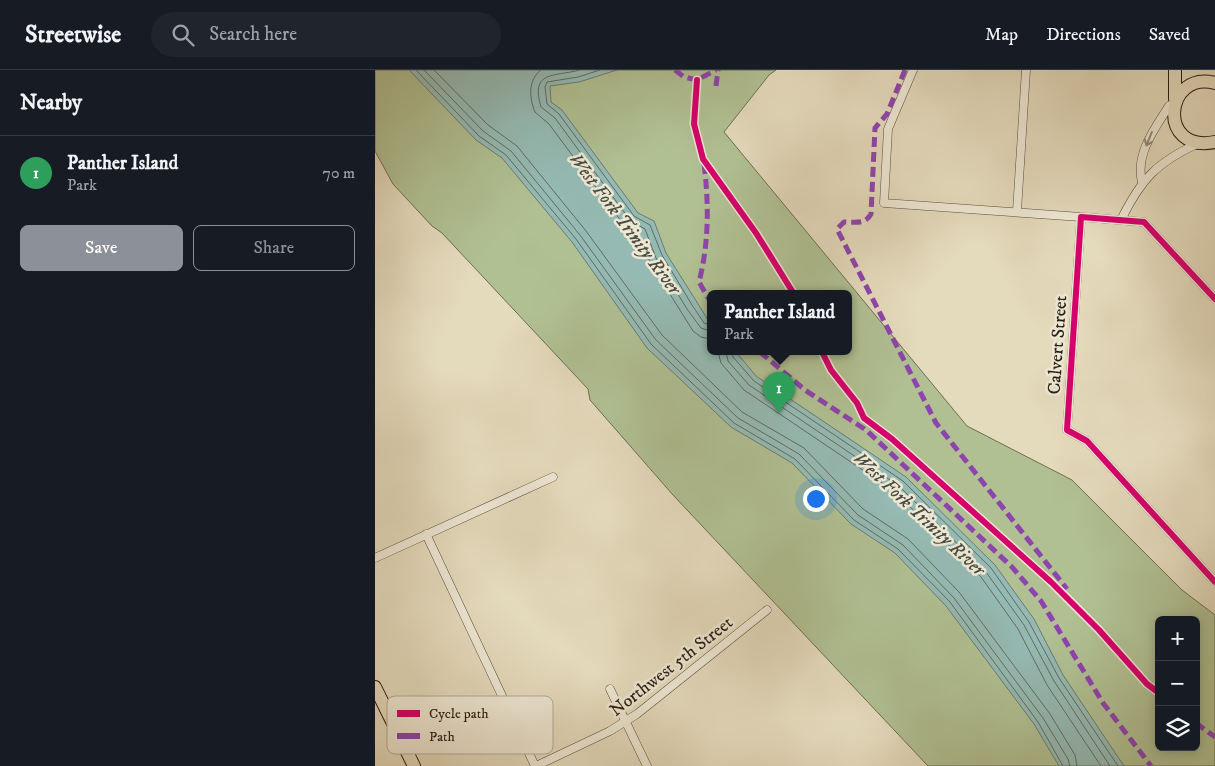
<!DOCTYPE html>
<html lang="en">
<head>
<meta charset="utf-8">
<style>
  body { margin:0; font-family:"IM FELL DW Pica",serif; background:#20242c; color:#f1f3f6 }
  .controls { position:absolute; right:15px; bottom:15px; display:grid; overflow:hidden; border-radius:8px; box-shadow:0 2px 12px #0003 }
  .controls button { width:45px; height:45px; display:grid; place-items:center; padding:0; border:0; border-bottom:1px solid #363941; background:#171b24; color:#f1f3f6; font:25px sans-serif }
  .you { position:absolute; left:440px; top:428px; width:18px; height:18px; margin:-12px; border:4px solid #fff; border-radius:50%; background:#1a73e8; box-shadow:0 0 0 8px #1a73e833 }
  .badge { display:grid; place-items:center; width:32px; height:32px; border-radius:50%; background:#8c9099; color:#fff; font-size:16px; font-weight:700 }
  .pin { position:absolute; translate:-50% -41px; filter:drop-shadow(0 1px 2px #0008) }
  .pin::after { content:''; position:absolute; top:26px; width:18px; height:15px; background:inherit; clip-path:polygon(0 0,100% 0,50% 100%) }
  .popup { position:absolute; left:332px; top:220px; width:145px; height:65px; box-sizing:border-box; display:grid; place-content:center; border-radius:8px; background:#171b24; filter:drop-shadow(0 1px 4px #0005); font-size:16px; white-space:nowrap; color:#9ea1a6 }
  .popup b { font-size:19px; color:#f1f3f6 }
  .popup::after { content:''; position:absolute; left:50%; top:100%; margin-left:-10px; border:10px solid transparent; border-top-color:#171b24 }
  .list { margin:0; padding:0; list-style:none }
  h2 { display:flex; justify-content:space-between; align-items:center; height:65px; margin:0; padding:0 20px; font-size:21px }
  h2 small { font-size:16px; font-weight:400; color:#9ea1a6 }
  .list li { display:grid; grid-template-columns:32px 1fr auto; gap:15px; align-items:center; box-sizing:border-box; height:75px; padding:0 20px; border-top:1px solid #363941 }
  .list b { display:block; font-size:19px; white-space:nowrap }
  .list p { margin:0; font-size:16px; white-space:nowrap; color:#9ea1a6 }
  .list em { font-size:16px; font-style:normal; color:#9ea1a6 }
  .actions { display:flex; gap:10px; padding:15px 20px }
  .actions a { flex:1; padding:11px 0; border:1px solid #8c9099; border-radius:8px; text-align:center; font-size:18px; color:#8c9099 }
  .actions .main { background:#8c9099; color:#fff }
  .icon { flex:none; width:28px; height:28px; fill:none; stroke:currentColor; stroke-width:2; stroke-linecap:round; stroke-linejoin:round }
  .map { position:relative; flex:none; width:840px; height:696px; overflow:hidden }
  header { display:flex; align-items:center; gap:30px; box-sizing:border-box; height:70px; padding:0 25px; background:#171b24; border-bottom:1px solid #363941 }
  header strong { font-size:24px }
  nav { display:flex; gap:28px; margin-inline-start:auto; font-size:18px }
  .search { width:350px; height:45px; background:#20242c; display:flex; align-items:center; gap:12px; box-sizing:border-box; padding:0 18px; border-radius:28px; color:#9ea1a6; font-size:19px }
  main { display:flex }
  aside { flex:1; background:#171b24 }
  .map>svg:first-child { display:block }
  .green { fill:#b0c093; stroke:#6c6e53; fill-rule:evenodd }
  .water { fill:#95bab3; stroke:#6a7b73 }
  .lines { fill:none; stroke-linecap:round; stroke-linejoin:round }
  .shore { stroke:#5f6c63; stroke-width:1 }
  .minor-casing { stroke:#584c3d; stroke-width:9 }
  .primary-casing { stroke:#291d13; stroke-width:14 }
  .minor { stroke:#ede7d3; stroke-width:8 }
  .primary { stroke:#e4dabc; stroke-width:12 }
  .quiet { stroke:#8e44ad; stroke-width:5; stroke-dasharray:10 5; stroke-linecap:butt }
  .cycleway-casing { stroke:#ede7d3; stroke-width:9 }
  .cycleway { stroke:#d6006c; stroke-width:6 }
  .oneway { stroke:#958c7d }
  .labels { text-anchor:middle; stroke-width:5; stroke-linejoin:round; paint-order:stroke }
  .street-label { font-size:18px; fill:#291d13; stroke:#ede7d3 }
  .water-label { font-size:19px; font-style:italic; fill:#494c43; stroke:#ede7d3 }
  .key { fill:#ede7d3; stroke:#b2aa99; stroke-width:1 }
  .key-label { font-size:14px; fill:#291d13 }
</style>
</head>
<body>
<header>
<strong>Streetwise</strong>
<div class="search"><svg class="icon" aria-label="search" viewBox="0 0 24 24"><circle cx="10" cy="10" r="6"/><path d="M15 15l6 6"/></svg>Search here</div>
<nav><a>Map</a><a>Directions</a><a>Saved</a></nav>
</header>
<main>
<aside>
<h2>Nearby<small></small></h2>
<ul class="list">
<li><span class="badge" style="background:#2e9e5b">1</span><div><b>Panther Island</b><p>Park</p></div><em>70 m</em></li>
</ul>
<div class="actions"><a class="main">Save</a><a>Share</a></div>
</aside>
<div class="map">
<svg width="840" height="696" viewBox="0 0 840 696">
  <rect width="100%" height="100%" fill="#e4dabc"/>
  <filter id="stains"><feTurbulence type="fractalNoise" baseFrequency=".004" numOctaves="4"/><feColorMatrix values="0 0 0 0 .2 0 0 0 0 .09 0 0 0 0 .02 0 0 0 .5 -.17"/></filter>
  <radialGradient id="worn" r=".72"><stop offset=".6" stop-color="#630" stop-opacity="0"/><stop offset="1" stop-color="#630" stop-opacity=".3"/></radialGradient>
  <!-- green -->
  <path class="green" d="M0 0H401L394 5 349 62 592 356 697 410 807 520 840 545V696H553L298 425 215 330 213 319 67 163 57 156 18 114 0 81ZM335 224H473V282H335ZM784 550H821V677H784Z"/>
  <!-- water -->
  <path class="water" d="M34 0H242L204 12 175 16 176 32 187 40 263 143 279 151 291 183 335 253V282H361L381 306 531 407 620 495 659 549 688 605 749 696H684L659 654 571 536 520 483 476 454 417 393 356 357 272 278 197 172 127 88 101 70Z"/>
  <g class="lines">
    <!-- shore -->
    <path class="shore" d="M41 0 104 66 131 85 201 169 276 274 359 353 420 389 479 450 523 479 575 532 663 652 688 696
      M49 0 108 61 136 81 205 165 281 270 363 348 424 384 483 445 528 475 579 528 668 648 693 689 695 696
      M59 0 113 55 142 76 211 161 287 265 367 342 429 378 488 439 533 469 584 522 675 644 700 685 702 696
      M166 0C153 9 154 28 160 42L174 54 249 155 264 165 275 192 318 261 326 267 335 269
      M205 0C179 7 155 0 166 37L180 48 255 150 270 159 281 188 312 239 326 258 335 261
      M225 0 203 7 172 12 170 17 172 34 184 44 259 146 275 155 287 185 317 235 329 253 335 255
      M343 282 346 293 369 320 519 421 606 507 643 559 672 615 726 696
      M351 282 353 291 374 315 524 416 611 502 649 555 679 611 735 696
      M357 282 358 287 379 311 528 411 616 498 654 552 684 608 743 696"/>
    <defs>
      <path id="minor" d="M538 0 513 59 509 133 706 147
        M767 112C760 84 780 58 794 36L799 33
        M642 141 651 0
        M746 150C766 109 782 92 824 73
        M840 229 769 152 706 147 692 360 712 371 840 512
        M51 464 160 696
        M0 488 178 407
        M235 619 272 696
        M161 696 235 661 262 644 392 540"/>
      <path id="primary" d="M840 13C789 0 782 84 840 72
        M800 29V0
        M0 617 39 696"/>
    </defs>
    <!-- minor casing -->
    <use href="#minor" class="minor-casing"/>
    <!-- primary casing -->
    <use href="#primary" class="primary-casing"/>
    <!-- minor -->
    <use href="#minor" class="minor"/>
    <!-- primary -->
    <use href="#primary" class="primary"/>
    <!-- quiet -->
    <path class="quiet" d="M300 0 309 7 322 10 341 0
      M530 0 512 44 500 58 496 144C490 155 480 152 469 152L462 159 561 353 692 519
      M341 16 343 0
      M329 94C334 134 334 173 324 212L335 231
      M385 282 430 320 491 360 637 497 666 531 728 633 776 696
      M821 653 840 667"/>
    <defs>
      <path id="cycleway" d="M322 10 319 54 328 89 381 163 419 224
        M840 229 769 152 706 147 692 360 712 371 840 512
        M447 282 456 300 482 333 489 348 517 369 676 512 724 560 772 614 784 623"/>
    </defs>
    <!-- cycleway casing -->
    <use href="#cycleway" class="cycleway-casing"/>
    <!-- cycleway -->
    <use href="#cycleway" class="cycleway"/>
  </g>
  <!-- one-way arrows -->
  <defs><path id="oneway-shaft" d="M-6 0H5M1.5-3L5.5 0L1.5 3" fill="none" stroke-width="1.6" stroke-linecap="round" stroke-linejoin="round" transform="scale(1.25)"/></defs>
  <use class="oneway" href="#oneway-shaft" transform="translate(774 69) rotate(112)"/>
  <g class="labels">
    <!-- street labels -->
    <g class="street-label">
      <text transform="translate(682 275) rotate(-86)" y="6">Calvert Street</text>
      <text transform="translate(296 596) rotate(-38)" y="6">Northwest 5th Street</text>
    </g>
    <!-- water labels -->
    <g class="water-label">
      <text transform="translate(251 153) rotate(53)" y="7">West Fork Trinity River</text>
      <text transform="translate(545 443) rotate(43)" y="7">West Fork Trinity River</text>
    </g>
  </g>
  <!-- legend -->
  <rect x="12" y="626" width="166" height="58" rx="8" class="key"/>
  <rect x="22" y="640" width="23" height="7" fill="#d6006c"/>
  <rect x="22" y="663" width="23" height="6" fill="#8e44ad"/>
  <g class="key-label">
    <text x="54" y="648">Cycle path</text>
    <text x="54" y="671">Path</text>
  </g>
  <rect width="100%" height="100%" filter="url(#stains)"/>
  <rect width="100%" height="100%" fill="url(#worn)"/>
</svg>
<div class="controls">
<button>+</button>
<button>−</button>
<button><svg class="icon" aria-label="layers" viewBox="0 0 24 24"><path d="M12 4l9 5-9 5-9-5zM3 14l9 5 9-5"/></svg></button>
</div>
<div class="you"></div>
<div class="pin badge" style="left:404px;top:343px;background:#2e9e5b">1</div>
<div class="popup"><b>Panther Island</b>Park</div>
</div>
</main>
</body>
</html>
